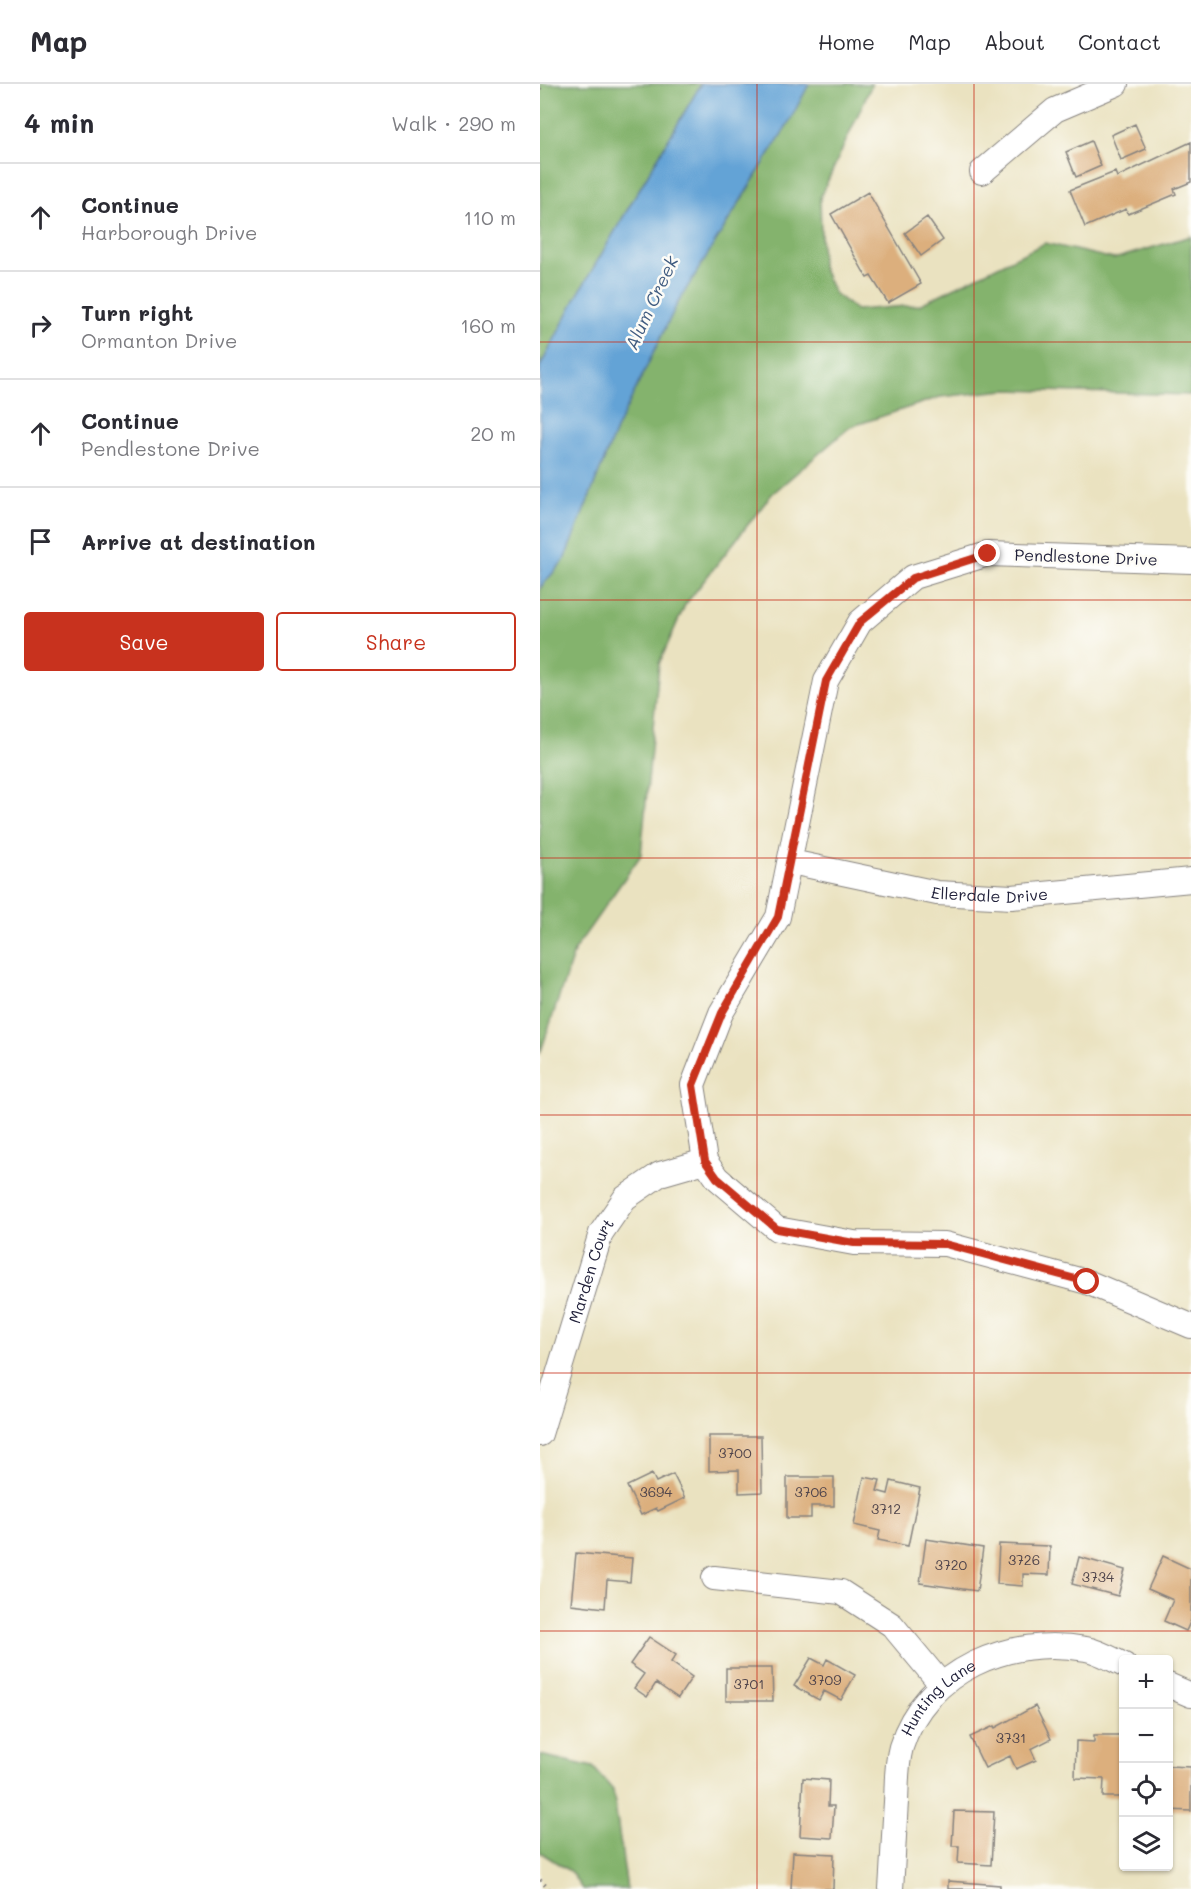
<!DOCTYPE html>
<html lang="en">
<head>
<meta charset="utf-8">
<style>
  body { margin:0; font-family:Mali,sans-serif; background:#f2f2f3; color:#2b2b33 }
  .controls { position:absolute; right:18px; bottom:18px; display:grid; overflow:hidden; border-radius:6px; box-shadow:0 2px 4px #0004 }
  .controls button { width:54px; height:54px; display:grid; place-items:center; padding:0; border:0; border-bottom:2px solid #e1e1e2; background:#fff; color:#2b2b33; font:30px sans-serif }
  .stop { position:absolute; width:18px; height:18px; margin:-14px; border:4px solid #c8321e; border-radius:50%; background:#fff }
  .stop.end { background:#c8321e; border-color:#fff; box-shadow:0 2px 6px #0008 }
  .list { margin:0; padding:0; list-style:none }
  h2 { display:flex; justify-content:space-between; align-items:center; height:78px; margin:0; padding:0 24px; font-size:26px }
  h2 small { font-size:20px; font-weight:400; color:#7c7c81 }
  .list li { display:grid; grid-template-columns:39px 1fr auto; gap:18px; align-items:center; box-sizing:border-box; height:108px; padding:0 24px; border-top:2px solid #e1e1e2 }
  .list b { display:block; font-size:22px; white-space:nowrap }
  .list p { margin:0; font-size:20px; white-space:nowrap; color:#7c7c81 }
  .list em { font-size:20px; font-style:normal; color:#7c7c81 }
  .actions { display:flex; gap:12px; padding:18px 24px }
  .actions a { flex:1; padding:14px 0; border:2px solid #c8321e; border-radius:6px; text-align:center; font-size:21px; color:#c8321e }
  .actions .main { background:#c8321e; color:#fff }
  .icon { flex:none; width:33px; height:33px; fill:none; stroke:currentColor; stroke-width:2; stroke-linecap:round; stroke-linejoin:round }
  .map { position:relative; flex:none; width:651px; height:1805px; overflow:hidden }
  header { display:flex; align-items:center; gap:36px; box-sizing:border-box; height:84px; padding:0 30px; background:#fff; border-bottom:2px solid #e1e1e2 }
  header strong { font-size:28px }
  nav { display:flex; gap:33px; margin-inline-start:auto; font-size:21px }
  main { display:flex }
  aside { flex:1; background:#fff }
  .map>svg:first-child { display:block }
  .forest { fill:#84b36d; stroke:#536a54; stroke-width:1.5 }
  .water { fill:#64a3d6; stroke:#436288; stroke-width:1.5 }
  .building { fill:#dcaf7d }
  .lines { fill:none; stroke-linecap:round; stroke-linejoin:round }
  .minor-casing { stroke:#86827e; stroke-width:26 }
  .path { stroke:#86827e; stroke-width:4; stroke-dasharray:1.5 4.5; stroke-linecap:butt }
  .minor { stroke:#fff; stroke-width:24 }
  .route { stroke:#c8321e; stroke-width:8 }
  .grid { fill:none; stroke:#c8321e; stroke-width:1.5; stroke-opacity:0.55 }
  .labels { text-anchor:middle; stroke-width:5; stroke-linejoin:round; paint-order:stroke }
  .number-label { font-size:14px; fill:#50454c }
  .street-label { font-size:16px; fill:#22223b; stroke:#fdfcf7 }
  .water-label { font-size:18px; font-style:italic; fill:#405c81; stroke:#fdfcf7 }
</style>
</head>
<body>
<header>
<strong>Map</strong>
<nav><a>Home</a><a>Map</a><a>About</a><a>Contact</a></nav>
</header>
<main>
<aside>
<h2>4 min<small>Walk · 290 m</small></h2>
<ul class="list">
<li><svg class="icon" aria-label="ahead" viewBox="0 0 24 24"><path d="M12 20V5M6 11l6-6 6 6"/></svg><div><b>Continue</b><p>Harborough Drive</p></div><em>110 m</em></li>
<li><svg class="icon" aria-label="right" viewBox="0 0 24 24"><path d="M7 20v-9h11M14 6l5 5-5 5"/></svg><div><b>Turn right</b><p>Ormanton Drive</p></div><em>160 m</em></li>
<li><svg class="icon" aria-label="ahead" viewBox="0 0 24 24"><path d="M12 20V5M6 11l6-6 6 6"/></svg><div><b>Continue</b><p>Pendlestone Drive</p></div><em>20 m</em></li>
<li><svg class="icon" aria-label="arrive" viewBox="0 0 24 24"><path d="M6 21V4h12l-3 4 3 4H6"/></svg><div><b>Arrive at destination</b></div></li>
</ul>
<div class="actions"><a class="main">Save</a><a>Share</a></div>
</aside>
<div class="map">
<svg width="651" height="1805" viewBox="0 0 651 1805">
  <rect width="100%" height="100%" fill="#fdfcf7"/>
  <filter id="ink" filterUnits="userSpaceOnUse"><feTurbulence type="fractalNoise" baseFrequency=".0167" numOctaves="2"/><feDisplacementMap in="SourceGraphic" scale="12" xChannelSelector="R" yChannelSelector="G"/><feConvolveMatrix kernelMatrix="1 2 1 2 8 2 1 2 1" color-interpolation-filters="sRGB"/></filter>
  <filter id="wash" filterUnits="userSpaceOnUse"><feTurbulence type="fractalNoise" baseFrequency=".008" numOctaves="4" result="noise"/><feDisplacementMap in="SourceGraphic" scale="24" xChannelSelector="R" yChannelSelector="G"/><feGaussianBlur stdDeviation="1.35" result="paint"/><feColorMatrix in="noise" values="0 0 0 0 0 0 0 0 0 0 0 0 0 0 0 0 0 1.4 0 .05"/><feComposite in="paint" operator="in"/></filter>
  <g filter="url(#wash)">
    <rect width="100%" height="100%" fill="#eae2c0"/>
    <!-- forest -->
    <path class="forest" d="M0 0H161L37 212 0 283Z
      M269 0H332L280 114 282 183 294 209 316 226 379 221 505 159 574 175 651 152V311L465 306 400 313 310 343 232 410 145 521 119 580 101 771 35 865 0 970V504L24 476 76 346 137 220 249 38Z
      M0 1671 53 1683 73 1706 87 1805H42L31 1788 0 1768Z"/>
    <!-- water -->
    <path class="water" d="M161 0H269L249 38 137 220 76 346 24 476 0 504V283L37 212Z"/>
    <g id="blocks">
      <!-- building -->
      <path class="building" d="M595 40 606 65 581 76 571 51Z
        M551 57 561 82 536 93 526 68Z
        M651 58V98L634 105 636 110 588 130 586 125 545 143 530 106 575 88 577 93Z
        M328 108 381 200 348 219 331 192 327 194 291 130Z
        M387 133 403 156 381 172 365 149Z
        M169 1352H221L222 1408 199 1409V1386L169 1387Z
        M112 1390 116 1398 133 1390 145 1414 118 1427 116 1424 101 1431 87 1402Z
        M247 1393H294V1422H271V1434H247Z
        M324 1393 340 1396 337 1407 348 1410 351 1397 380 1404 368 1462 338 1456 340 1447 314 1441Z
        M386 1455 443 1464 437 1507 380 1499Z
        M459 1460 510 1462 509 1491 483 1490V1502L457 1500Z
        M36 1469 92 1474 90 1498 67 1496 65 1524 31 1520Z
        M623 1472 651 1485V1536L646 1547 624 1537 633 1516 608 1505Z
        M539 1473 585 1486 578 1512 532 1500Z
        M109 1553 136 1571 131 1578 152 1593 138 1614 116 1599 107 1613 94 1604 104 1590 90 1580Z
        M271 1574 284 1581 287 1575 315 1591 301 1616 284 1607 279 1616 254 1602Z
        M186 1584H232L233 1617H186Z
        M495 1622 511 1655 491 1665 496 1676 476 1685 470 1672 445 1684 430 1653 454 1642 455 1644Z
        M554 1651H584V1713H563L564 1695 535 1694 536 1657 554 1658Z
        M628 1682 651 1683V1727L628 1726Z
        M263 1694 289 1696 288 1722H294L292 1754 260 1752Z
        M414 1727 454 1728 451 1781 418 1779 419 1762H412Z
        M253 1768 294 1770 293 1805H251Z
        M408 1797 460 1801V1805H408Z"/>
    </g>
  </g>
  <g filter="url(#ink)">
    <use href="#blocks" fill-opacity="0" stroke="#86827e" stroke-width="1.5"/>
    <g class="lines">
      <defs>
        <g id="minor">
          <path d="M442 88 515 26 576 0"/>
          <path d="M651 477 448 470 373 493 320 538 286 597 238 833 181 929 153 1001 165 1077 177 1094 237 1145 314 1159 405 1160 547 1198 651 1242"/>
          <path id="s1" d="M251 778 397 809 472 813 651 796"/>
          <path id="s2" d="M0 1350 61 1149 85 1114 120 1090 165 1077"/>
          <path d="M174 1494 301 1508 352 1541 401 1600"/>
          <path d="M628 1601 651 1611"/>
          <path id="s3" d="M351 1805C353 1776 354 1747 356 1718 357 1700 356 1681 361 1663 385 1586 470 1551 546 1565 558 1567 572 1575 584 1581"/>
        </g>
      </defs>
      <!-- minor casing -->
      <use href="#minor" class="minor-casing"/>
      <!-- path -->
      <path class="path" d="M0 5 2 0
        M0 1796 9 1805"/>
      <!-- minor -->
      <use href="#minor" class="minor"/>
    </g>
  </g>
  <g class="lines" filter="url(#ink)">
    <!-- route -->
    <path class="route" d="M448 470 373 494 320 538 286 597 238 833 182 929 153 1001 165 1077 177 1094 237 1145 314 1159 405 1160 547 1198"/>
  </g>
  <!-- grid -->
  <path class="grid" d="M217 0V1805M434 0V1805M0 258H651M0 516H651M0 774H651M0 1031H651M0 1289H651M0 1547H651"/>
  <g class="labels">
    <!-- number labels -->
    <g class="number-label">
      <text x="195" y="1374">3700</text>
      <text x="116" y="1413">3694</text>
      <text x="271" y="1413">3706</text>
      <text x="346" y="1430">3712</text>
      <text x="484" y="1481">3726</text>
      <text x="411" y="1486">3720</text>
      <text x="558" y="1498">3734</text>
      <text x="285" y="1601">3709</text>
      <text x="209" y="1605">3701</text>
      <text x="471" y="1659">3731</text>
    </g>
    <!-- street labels -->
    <g class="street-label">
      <text transform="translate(546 473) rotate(2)" y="6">Pendlestone Drive</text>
      <text dy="6" stroke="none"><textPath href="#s1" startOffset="202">Ellerdale Drive</textPath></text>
      <text dy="6" stroke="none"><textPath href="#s2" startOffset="171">Marden Court</textPath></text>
      <text dy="6" stroke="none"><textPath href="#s3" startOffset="206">Hunting Lane</textPath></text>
    </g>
    <!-- water labels -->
    <g class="water-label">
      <text transform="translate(112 219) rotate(-65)" y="6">Alum Creek</text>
    </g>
  </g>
</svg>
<div class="controls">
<button>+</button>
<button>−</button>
<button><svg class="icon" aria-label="locate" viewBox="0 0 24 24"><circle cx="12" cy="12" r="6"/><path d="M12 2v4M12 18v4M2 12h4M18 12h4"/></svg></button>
<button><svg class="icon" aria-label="layers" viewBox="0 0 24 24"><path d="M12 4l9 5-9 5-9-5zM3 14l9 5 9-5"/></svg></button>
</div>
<div class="stop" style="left:547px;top:1198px"></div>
<div class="stop end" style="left:448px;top:470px"></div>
</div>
</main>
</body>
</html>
